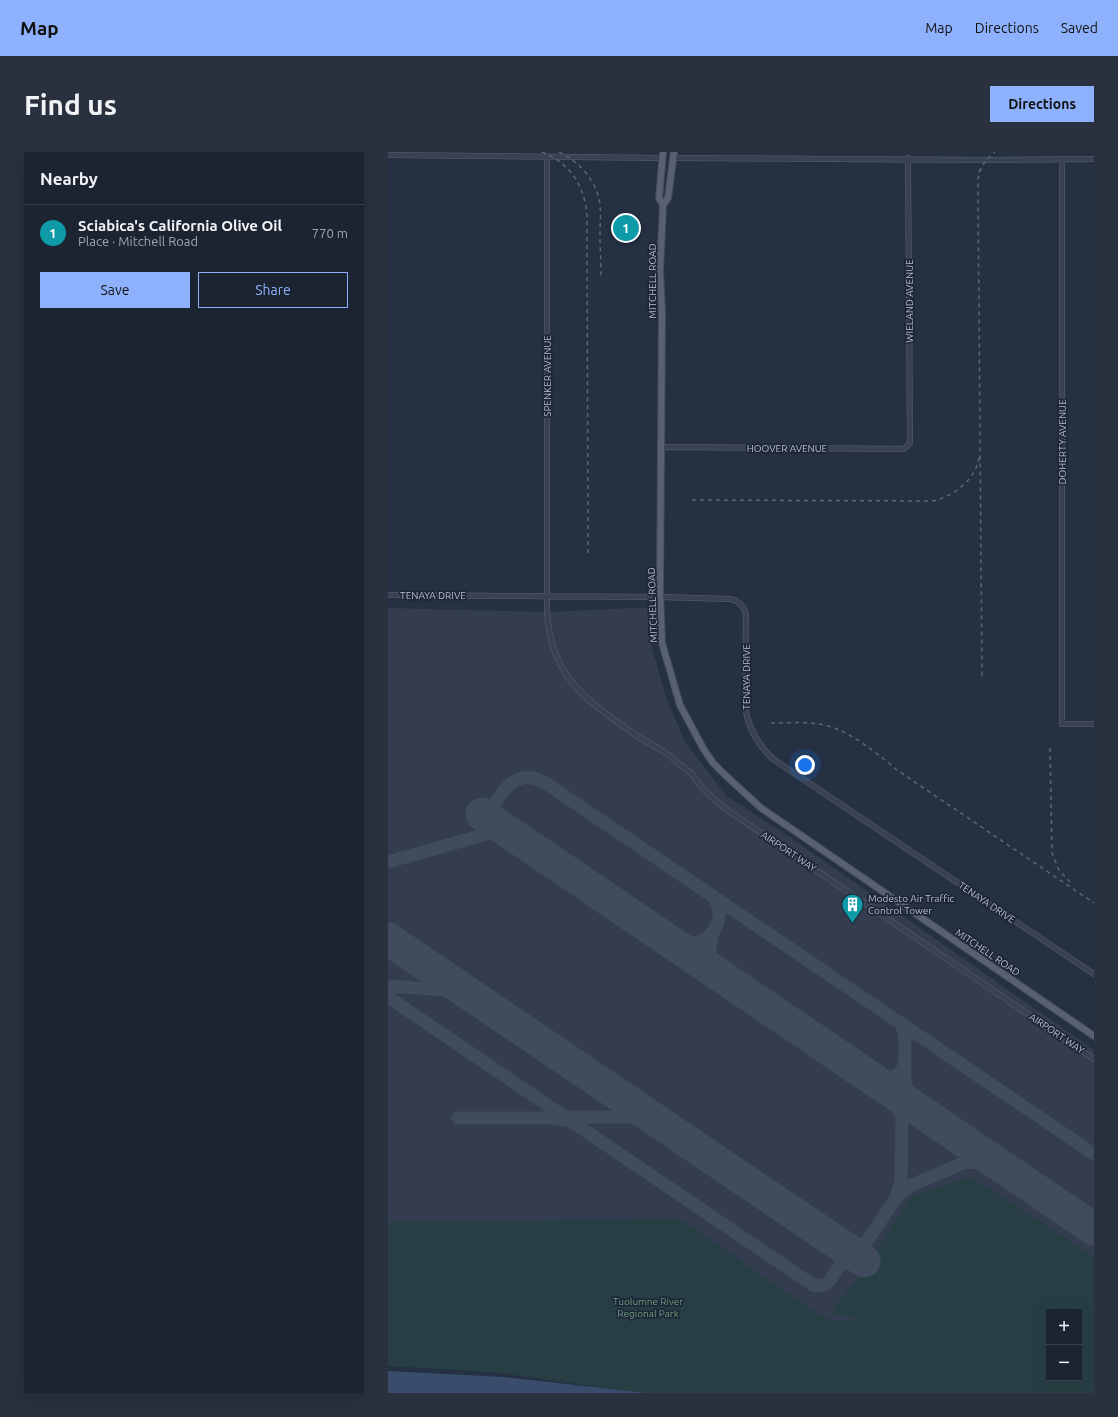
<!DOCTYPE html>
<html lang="en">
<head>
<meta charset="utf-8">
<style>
  body { margin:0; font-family:Ubuntu,sans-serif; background:#29303e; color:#f1f3f6 }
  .controls { position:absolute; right:12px; bottom:12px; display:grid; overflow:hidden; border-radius:0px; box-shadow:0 4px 16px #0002 }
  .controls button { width:36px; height:36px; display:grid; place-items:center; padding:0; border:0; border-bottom:1px solid #3a414d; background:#1c2432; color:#f1f3f6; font:20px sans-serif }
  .you { position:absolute; left:417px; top:613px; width:14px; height:14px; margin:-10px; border:3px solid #fff; border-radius:50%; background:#1a73e8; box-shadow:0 0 0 6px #1a73e833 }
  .badge { display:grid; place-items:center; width:26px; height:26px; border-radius:50%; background:#8db1fc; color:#fff; font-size:13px; font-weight:700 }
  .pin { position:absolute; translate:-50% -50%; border:2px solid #fff; box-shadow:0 1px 4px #0006 }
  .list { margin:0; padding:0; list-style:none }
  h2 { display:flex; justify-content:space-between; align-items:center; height:52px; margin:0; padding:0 16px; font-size:17px }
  h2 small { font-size:13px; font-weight:400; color:#a0a4ac }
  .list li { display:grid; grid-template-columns:26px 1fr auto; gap:12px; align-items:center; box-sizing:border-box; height:56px; padding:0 16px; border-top:1px solid #3a414d }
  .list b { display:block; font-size:15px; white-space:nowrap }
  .list p { margin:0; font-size:13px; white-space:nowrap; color:#a0a4ac }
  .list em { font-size:13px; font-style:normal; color:#a0a4ac }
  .actions { display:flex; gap:8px; padding:12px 16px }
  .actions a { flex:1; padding:9px 0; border:1px solid #8db1fc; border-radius:0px; text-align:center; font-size:14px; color:#8db1fc }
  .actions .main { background:#8db1fc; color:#111 }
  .map { position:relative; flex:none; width:706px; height:1241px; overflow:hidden; border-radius:0px }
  header { display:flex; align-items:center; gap:24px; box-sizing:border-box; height:56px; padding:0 20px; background:#8db1fc; color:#111 }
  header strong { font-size:19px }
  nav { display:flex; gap:22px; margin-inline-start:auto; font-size:14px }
  .intro { display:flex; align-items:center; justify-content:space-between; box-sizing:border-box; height:96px; padding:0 24px }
  h1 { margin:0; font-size:28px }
  .button { padding:10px 18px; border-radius:0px; background:#8db1fc; color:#111; font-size:14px; font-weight:700 }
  main { display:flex; gap:24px; padding:0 24px }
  aside { flex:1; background:#1c2432; border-radius:0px; box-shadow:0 4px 16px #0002 }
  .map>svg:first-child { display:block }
  .airport { fill:#343d4f }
  .green { fill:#273f44; fill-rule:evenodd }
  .water { fill:#3a4c6c }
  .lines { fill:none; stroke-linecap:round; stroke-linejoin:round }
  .taxiway { stroke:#404b5e; stroke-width:13 }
  .runway { stroke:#404b5e; stroke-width:33 }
  .minor-casing { stroke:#586070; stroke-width:6 }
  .major-casing { stroke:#444b5c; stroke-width:8 }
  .minor { stroke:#3a4252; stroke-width:5 }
  .major { stroke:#586172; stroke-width:6 }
  .rail { stroke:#5c6679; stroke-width:1.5; stroke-dasharray:4 4; stroke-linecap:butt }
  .labels { text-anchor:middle; stroke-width:3.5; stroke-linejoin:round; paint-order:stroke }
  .street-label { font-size:10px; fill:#b7becc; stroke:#1e2738 }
  .poi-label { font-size:10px; fill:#b7becc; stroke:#1e2738; text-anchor:start }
  .park-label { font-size:10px; fill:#6d9e7b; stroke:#1e2738 }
</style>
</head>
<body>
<header>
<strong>Map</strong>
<nav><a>Map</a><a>Directions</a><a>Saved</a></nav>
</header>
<div class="intro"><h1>Find us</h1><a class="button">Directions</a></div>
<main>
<aside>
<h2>Nearby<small></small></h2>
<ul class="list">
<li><span class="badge" style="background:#0f9aa8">1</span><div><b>Sciabica's California Olive Oil</b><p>Place · Mitchell Road</p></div><em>770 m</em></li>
</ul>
<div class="actions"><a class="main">Save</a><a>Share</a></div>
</aside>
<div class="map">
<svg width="706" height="1241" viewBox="0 0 706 1241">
  <rect width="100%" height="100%" fill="#253043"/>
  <!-- airport -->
  <path class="airport" d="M267 455 263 492 277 542 297 590 339 644 406 688 706 898V1153L661 1160V1163L559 1186 482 1162 462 1169H451L442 1168 432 1163 0 1070V456L159 460Z"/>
  <!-- green -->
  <path class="green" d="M583 1025 706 1105V1241H253L105 1220 0 1214V1070L292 1067 432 1163C444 1169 456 1172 468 1166L442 1161 478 1116 523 1044ZM661 1160H691V1226H661Z"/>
  <!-- water -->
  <path class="water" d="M0 1219 115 1225 259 1241H0Z"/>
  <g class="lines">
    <!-- taxiway -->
    <path class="taxiway" d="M98 665C113 643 125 614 156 630L706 1002
      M0 710 116 677
      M326 778C320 794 320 812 333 824
      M282 789C290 792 298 793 307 791 327 787 340 761 324 744
      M0 834 72 839 82 843
      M0 845 425 1133 431 1134 438 1132 442 1128 462 1099
      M512 871C517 879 517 886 517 895 517 921 512 942 534 960
      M483 925C496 932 513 926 517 911
      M177 965H253L261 966 270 970
      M226 965C238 962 239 951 231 943
      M70 966H165L180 968
      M508 1045 515 1039 524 1033 575 1011 596 1010 617 1016
      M469 1104 507 1047 513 1030 514 966 507 948 495 934"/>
    <!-- runway -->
    <path class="runway" d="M94 662 706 1077
      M0 787 476 1109"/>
    <defs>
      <path id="minor" d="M0 3 274 6
        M159 5V460C163 527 199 548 249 584 260 591 273 597 283 605 289 611 297 616 304 622 307 625 308 629 311 632 318 641 327 648 335 655L706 907
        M286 6 598 8 706 7
        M674 7V572H706
        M273 295 516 297 522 291 520 6
        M0 443 272 445 343 447C351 449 356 454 358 462L357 554C360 576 369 592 385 607L706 822"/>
      <path id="major" d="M275 0 271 46 275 53
        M286 0 280 46 275 53 272 119 274 161 272 439 274 491 292 553 315 596 325 611 336 622 373 656 706 884"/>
    </defs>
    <!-- minor casing -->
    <use href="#minor" class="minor-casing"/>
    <!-- major casing -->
    <use href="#major" class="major-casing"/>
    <!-- minor -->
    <use href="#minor" class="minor"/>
    <!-- major -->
    <use href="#major" class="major"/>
    <!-- rail -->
    <path class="rail" d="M154 0C183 12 196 33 199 63L200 403
      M171 0C192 10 210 30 212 54 213 63 212 73 212 82 212 97 213 111 213 125
      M593 16 590 27V40L594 524
      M591 20 598 8 607 0
      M304 348 545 349C566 344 587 328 591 306
      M383 571C400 571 419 569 436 573 461 578 490 602 509 618L706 751
      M662 596 664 701 671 718 682 730"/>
  </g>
  <!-- icons -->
  <defs>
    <symbol id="building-pin" viewBox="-11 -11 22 30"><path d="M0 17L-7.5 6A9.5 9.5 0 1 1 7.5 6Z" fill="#0f9aa8" stroke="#1e2738"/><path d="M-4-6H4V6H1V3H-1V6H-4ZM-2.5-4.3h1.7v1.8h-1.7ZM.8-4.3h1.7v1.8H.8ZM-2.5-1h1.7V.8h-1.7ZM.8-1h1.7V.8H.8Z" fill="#fff"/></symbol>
  </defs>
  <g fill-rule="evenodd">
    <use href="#building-pin" x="452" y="740" width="25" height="34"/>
  </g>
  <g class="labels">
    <!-- street labels -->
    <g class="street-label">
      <text transform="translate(264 129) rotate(-90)" y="4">MITCHELL ROAD</text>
      <text transform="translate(521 149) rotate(-90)" y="4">WIELAND AVENUE</text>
      <text transform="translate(159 224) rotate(-90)" y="4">SPENKER AVENUE</text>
      <text transform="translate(674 290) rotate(-90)" y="4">DOHERTY AVENUE</text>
      <text x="399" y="300">HOOVER AVENUE</text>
      <text x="45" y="447">TENAYA DRIVE</text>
      <text transform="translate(264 453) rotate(-92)" y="4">MITCHELL ROAD</text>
      <text transform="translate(358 525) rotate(-90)" y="4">TENAYA DRIVE</text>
      <text transform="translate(401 699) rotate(34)" y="4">AIRPORT WAY</text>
      <text transform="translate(599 750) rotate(34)" y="4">TENAYA DRIVE</text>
      <text transform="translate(600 800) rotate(34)" y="4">MITCHELL ROAD</text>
      <text transform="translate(669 881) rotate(34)" y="4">AIRPORT WAY</text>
    </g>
    <!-- poi labels -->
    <g class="poi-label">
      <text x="480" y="750">Modesto Air Traffic<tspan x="480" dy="12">Control Tower</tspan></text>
    </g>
    <!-- park labels -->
    <g class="park-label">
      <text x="260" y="1153">Tuolumne River<tspan x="260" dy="12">Regional Park</tspan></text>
    </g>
  </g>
</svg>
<div class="controls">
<button>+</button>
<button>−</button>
</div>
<div class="you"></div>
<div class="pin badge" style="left:238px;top:76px;background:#0f9aa8">1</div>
</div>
</main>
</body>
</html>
